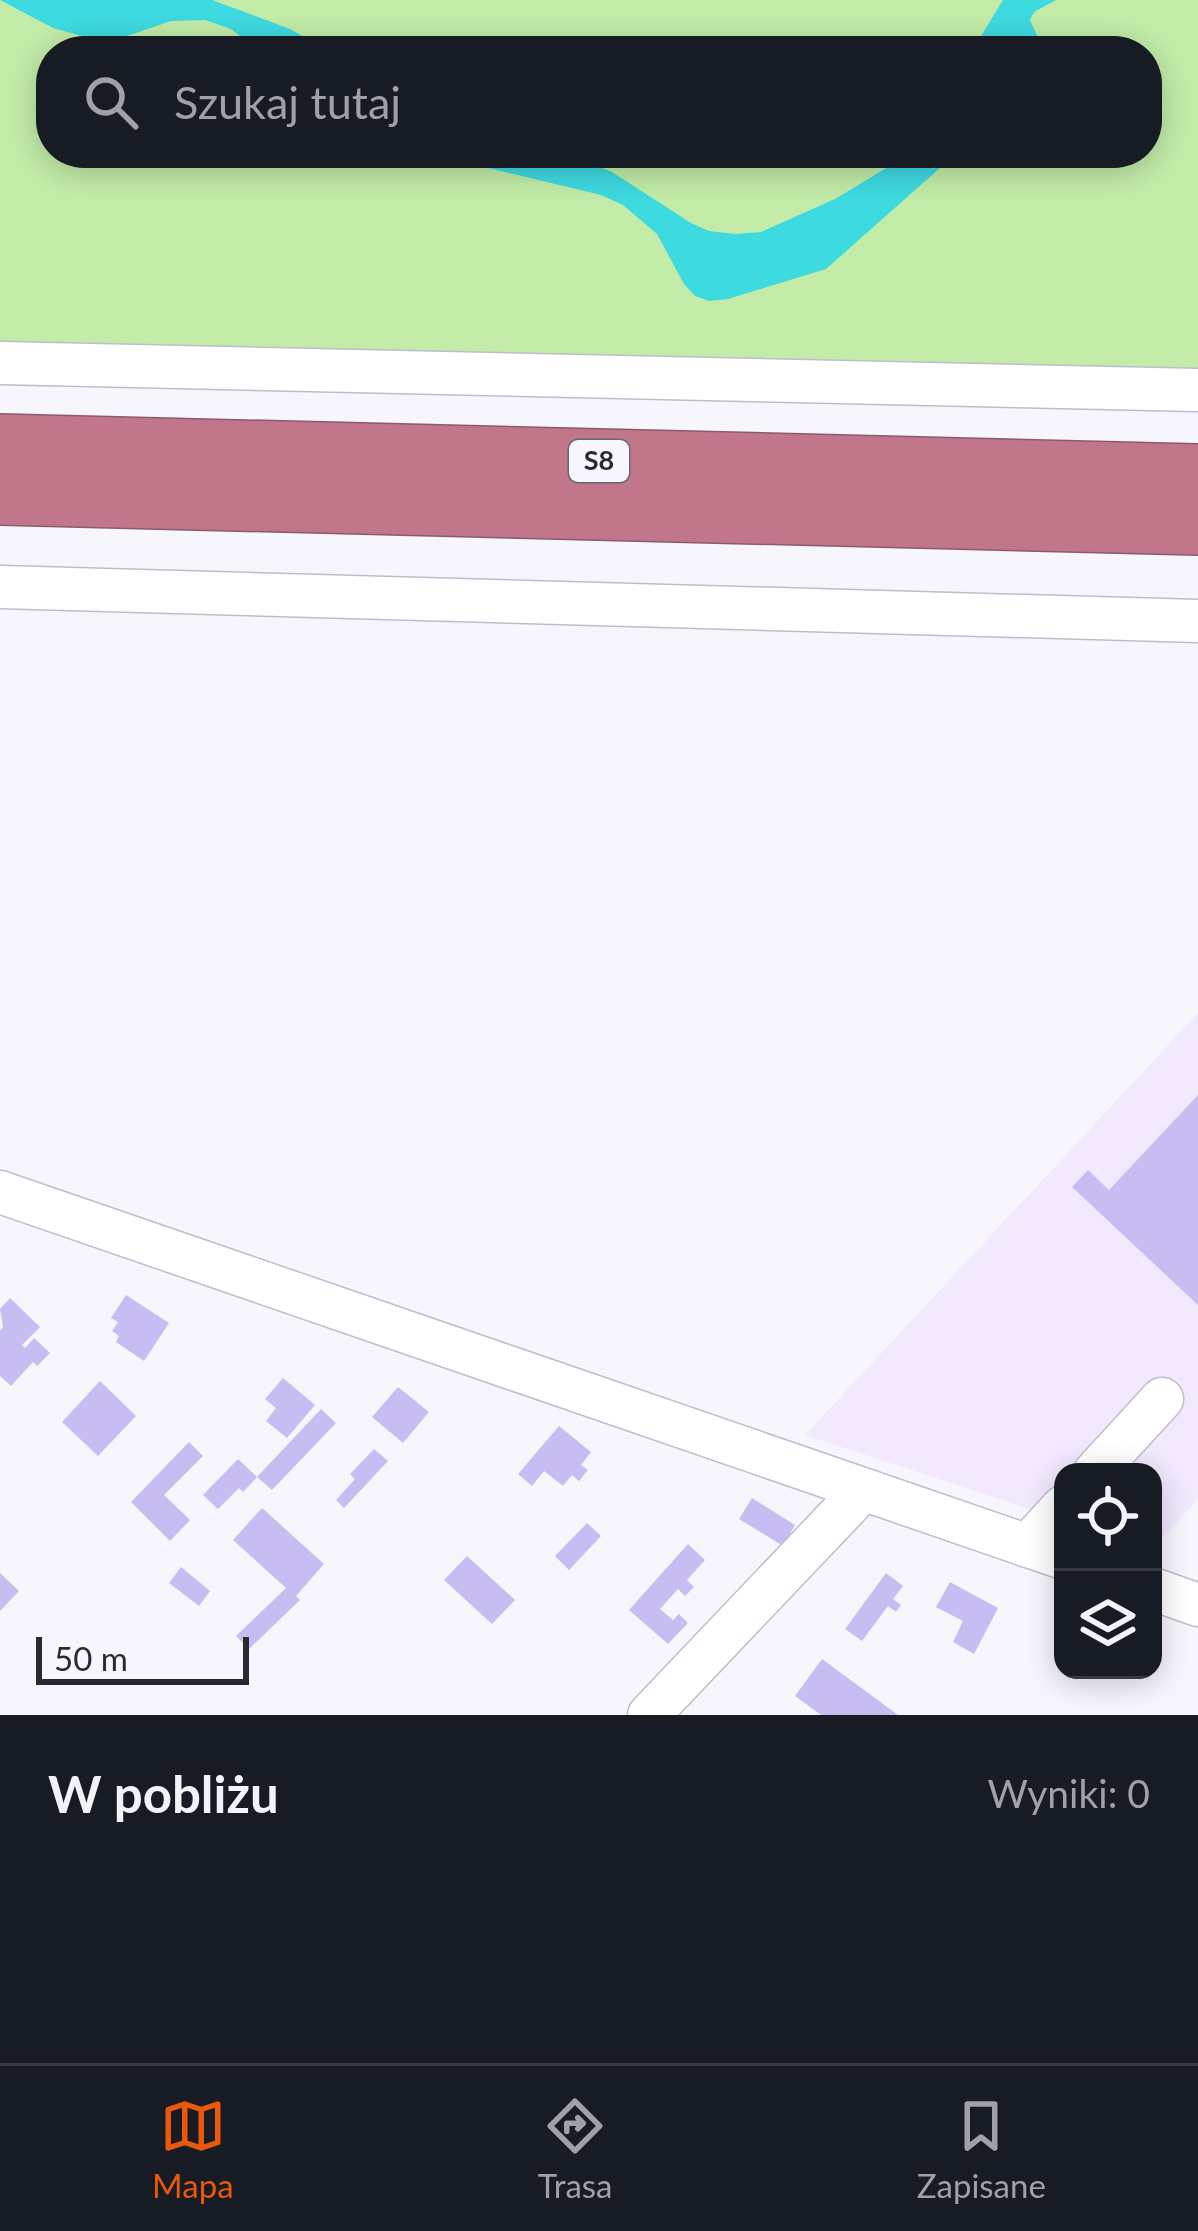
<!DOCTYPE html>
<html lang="pl">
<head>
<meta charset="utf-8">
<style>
  body { margin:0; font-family:Lato,sans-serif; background:#242831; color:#f1f3f6 }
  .controls { position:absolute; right:36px; bottom:36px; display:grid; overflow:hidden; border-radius:24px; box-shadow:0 6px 30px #0003 }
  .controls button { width:108px; height:108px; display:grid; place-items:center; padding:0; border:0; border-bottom:3px solid #363941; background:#171b24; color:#f1f3f6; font:60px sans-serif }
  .scale { position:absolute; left:36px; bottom:30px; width:213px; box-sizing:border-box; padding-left:12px; border:6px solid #2b2a30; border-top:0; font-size:33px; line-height:42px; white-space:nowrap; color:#2b2a30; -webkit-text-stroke:9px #f7f6fd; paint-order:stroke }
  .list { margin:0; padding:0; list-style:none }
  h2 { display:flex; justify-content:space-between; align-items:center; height:156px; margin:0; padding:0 48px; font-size:51px }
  h2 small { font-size:39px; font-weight:400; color:#9ea1a6 }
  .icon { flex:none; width:66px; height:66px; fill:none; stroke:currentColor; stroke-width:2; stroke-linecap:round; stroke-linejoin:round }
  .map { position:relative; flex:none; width:1198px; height:1715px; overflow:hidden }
  .search { position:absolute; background:#171b24; box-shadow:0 6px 30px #0003; left:36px; right:36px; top:36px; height:132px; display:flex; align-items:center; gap:30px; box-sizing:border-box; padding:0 42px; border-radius:48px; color:#9ea1a6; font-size:45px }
  .sheet { height:348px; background:#171b24 }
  nav { display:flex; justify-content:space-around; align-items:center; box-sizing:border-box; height:168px; border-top:3px solid #363941; background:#171b24; font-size:33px; color:#9ea1a6 }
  nav a { display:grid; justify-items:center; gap:6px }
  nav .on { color:#ea580c }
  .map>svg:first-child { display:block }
  .industrial { fill:#f2e9fe }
  .green { fill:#c2eca7; fill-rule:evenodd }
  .water { fill:#3ddae0 }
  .building { fill:#c7bdf3 }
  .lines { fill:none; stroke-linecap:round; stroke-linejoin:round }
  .minor-casing { stroke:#bfbccc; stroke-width:45 }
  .highway-casing { stroke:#8c5b6a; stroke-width:66 }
  .minor { stroke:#fff; stroke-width:42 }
  .highway { stroke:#c1768a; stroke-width:63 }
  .labels { text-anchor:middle; stroke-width:9; stroke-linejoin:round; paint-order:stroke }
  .shield { fill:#f7f6fd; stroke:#68676e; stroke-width:3 }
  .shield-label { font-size:27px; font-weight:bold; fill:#2b2a30 }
</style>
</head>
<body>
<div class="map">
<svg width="1198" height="1715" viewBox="0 0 1198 1715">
  <rect width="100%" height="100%" fill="#f7f6fd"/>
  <!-- industrial -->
  <path class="industrial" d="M1198 1013V1499L1153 1548V1472H1063V1520L805 1435Z"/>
  <!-- green -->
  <path class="green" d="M0 0H1198V405L0 385ZM51 51H1147V153H51Z"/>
  <!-- water -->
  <path class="water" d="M0 0H212L290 29 329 51H259L231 29 205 20 171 21 107 43 53 28Z
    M1003 0H1056L1034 12 1030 20 1044 51H978L980 38Z
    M426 153H566L612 172 691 223 709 231 736 234 761 232 835 199 911 153H964L941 167 826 269 728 299 709 301 695 296 684 284 657 234 623 205 601 195Z"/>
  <!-- building -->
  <path class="building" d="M1198 1095V1305L1072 1187 1088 1170 1109 1190Z
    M126 1295 169 1323 144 1361 116 1342 119 1336 112 1331 118 1322 111 1318Z
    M10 1298 40 1327 22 1345 25 1348 34 1338 50 1353 37 1366 33 1362 11 1386 0 1376V1331L3 1327 0 1309Z
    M283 1378 315 1405 287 1438 266 1421 276 1408 265 1399Z
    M100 1381 136 1416 98 1456 62 1422Z
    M398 1387 429 1412 403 1443 372 1417Z
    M321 1409 336 1423 272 1490 257 1477Z
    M559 1426 591 1452 581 1465 588 1470 579 1481 572 1475 563 1486 544 1471 532 1486 518 1474Z
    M189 1442 203 1456 164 1495 190 1520 170 1541 131 1502Z
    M374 1449 388 1461 344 1508 336 1500 355 1479 350 1474Z
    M238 1459 257 1477 243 1492 239 1488 218 1509 203 1495Z
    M752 1498 795 1525 783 1546 739 1519Z
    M262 1508 324 1564 296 1596 300 1600 249 1649 236 1636 286 1588 233 1540Z
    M587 1523 601 1536 569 1570 555 1556Z
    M688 1544 705 1560 687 1580 694 1587 685 1596 678 1589 660 1609 673 1620 679 1614 688 1623 668 1644 629 1610Z
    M467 1556 515 1600 492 1624 444 1580Z
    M181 1567 210 1591 199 1606 169 1583Z
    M0 1573 19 1591 0 1611Z
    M886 1573 903 1586 893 1599 901 1605 896 1612 888 1606 862 1641 845 1629Z
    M950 1582 998 1608 974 1654 953 1642 963 1621 936 1607Z
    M822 1659 898 1715H821L795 1696Z"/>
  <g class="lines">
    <defs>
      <path id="minor" d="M0 363 1198 390
        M0 587 1198 621
        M0 1192 1063 1558
        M1095 1472 1162 1399
        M1027 1546 1063 1507
        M1153 1589 1198 1605
        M649 1715 863 1490"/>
      <path id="highway" d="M0 446 1198 476
        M0 493 1198 523"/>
    </defs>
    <!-- minor casing -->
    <use href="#minor" class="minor-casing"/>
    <!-- highway casing -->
    <use href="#highway" class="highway-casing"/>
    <!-- minor -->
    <use href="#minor" class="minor"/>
    <!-- highway -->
    <use href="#highway" class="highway"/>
  </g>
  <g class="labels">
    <!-- shield labels -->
    <rect class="shield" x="569" y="440" width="60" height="42" rx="9"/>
    <g class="shield-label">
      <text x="599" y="470">S8</text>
    </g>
  </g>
</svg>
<div class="controls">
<button><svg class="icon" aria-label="locate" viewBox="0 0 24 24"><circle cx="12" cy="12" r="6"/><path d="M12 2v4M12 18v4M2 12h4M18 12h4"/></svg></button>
<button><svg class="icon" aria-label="layers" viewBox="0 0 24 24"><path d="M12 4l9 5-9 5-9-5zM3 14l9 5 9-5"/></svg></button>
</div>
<div class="scale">50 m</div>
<div class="search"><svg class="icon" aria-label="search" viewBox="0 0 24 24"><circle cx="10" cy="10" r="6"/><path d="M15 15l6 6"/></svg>Szukaj tutaj</div>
</div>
<section class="sheet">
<h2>W pobliżu<small>Wyniki: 0</small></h2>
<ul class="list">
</ul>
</section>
<nav>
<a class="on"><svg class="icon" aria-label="map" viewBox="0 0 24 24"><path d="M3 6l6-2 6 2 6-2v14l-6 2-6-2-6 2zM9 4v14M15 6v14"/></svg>Mapa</a>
<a><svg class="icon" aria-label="directions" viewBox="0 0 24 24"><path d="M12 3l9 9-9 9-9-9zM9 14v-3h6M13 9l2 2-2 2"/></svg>Trasa</a>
<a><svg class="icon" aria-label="saved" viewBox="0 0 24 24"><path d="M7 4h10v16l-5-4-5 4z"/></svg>Zapisane</a>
</nav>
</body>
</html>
